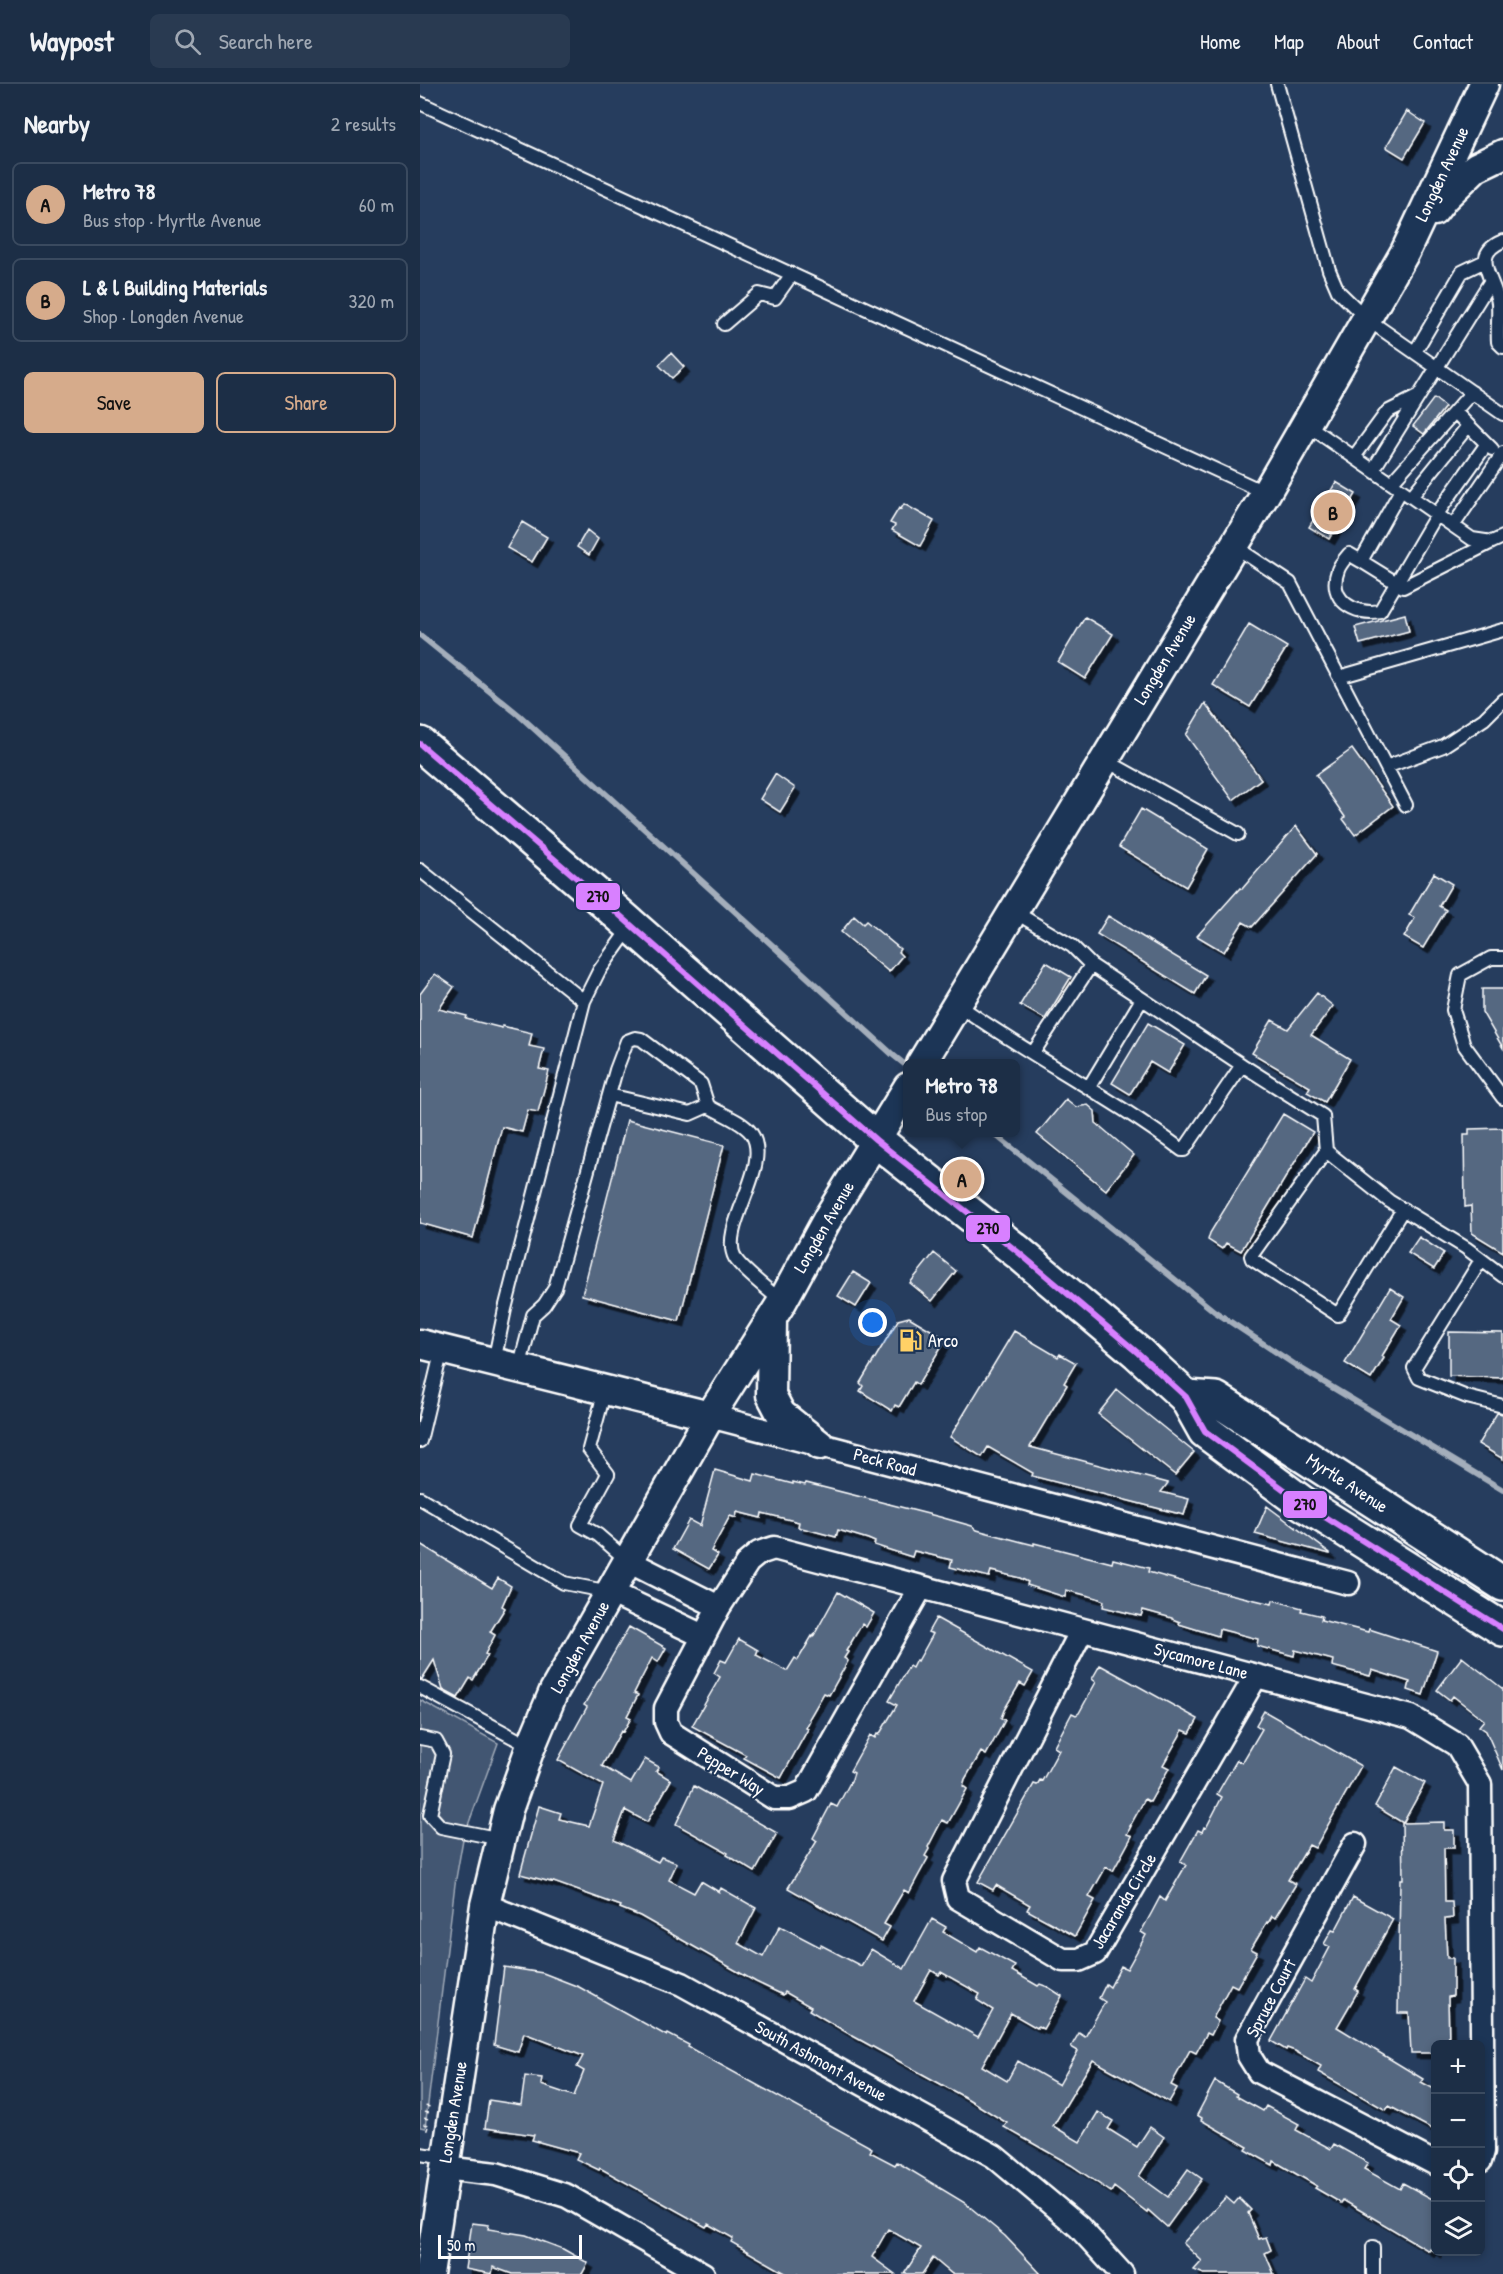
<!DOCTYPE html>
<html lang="en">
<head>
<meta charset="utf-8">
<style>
  body { margin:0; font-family:"Patrick Hand",sans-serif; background:#293a51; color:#f1f3f6 }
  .controls { position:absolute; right:18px; bottom:18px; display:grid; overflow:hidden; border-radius:9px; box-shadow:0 3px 9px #0003 }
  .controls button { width:54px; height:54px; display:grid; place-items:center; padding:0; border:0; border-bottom:2px solid #3a4a5f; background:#1c2e46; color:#f1f3f6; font:30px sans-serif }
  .scale { position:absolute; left:18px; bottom:15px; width:144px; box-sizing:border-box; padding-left:6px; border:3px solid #fff; border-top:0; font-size:16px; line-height:21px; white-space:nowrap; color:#fff; -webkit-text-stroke:4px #1d3557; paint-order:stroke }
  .you { position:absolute; left:453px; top:1239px; width:21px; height:21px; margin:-15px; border:4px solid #fff; border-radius:50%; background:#1a73e8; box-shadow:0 0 0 9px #1a73e833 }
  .badge { display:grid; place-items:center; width:39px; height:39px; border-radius:50%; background:#d6ab8b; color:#111; font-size:20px; font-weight:700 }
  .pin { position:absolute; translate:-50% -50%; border:3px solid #fff; box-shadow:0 2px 6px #0006 }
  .popup { position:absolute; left:483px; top:975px; width:117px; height:78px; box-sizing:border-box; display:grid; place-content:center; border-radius:9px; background:#1c2e46; filter:drop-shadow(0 2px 4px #0005); font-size:20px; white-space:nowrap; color:#a0a8b3 }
  .popup b { font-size:22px; color:#f1f3f6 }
  .popup::after { content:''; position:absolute; left:50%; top:100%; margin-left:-12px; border:12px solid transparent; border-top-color:#1c2e46 }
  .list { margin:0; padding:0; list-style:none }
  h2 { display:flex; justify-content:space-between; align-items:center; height:78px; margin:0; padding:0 24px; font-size:26px }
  h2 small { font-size:20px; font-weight:400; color:#a0a8b3 }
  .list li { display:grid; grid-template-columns:39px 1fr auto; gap:18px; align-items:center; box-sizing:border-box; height:84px; margin:0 12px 12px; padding:0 12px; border:2px solid #3a4a5f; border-radius:9px }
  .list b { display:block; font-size:22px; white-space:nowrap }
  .list p { margin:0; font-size:20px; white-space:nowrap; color:#a0a8b3 }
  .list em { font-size:20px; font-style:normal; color:#a0a8b3 }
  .actions { display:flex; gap:12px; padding:18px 24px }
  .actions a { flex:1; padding:14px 0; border:2px solid #d6ab8b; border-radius:9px; text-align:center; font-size:21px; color:#d6ab8b }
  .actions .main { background:#d6ab8b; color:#111 }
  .icon { flex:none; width:33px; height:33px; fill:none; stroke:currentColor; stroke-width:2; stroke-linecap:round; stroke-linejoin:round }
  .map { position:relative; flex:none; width:1083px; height:2190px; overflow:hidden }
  header { display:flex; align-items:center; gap:36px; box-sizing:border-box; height:84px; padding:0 30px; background:#1c2e46; border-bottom:2px solid #3a4a5f }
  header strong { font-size:28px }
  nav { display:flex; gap:33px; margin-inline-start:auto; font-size:21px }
  .search { width:420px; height:54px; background:#293a51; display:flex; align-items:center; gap:15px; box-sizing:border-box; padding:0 21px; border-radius:9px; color:#a0a8b3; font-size:22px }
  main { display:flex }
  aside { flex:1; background:#1c2e46 }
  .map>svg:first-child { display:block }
  .green { fill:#425672; stroke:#a0aab8; stroke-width:1.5 }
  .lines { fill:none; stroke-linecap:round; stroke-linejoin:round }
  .stream { stroke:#a4aebb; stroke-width:6 }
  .building { fill:#556781; stroke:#fff; stroke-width:1.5; fill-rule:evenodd; filter:url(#shadow) }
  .service-casing { stroke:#fff; stroke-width:16 }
  .minor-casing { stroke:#fff; stroke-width:27 }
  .tertiary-casing { stroke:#fff; stroke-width:33 }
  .secondary-casing { stroke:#fff; stroke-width:38 }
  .path { stroke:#fff; stroke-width:4; stroke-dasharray:1.5 4.5; stroke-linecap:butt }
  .service { stroke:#1d3557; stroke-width:12 }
  .minor { stroke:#1d3557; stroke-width:22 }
  .tertiary { stroke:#1d3557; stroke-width:28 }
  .secondary { stroke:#1d3557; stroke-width:33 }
  .bus-1-casing { stroke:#1d3557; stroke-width:10 }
  .bus-1 { stroke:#d880ff; stroke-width:6 }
  .labels { text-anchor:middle; stroke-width:4.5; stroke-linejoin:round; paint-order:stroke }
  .street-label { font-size:18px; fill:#fff; stroke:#1d3557 }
  .poi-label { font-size:18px; fill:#fff; stroke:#1d3557; text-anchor:start }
  .line-badge { stroke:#1d3557; stroke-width:2 }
  .pale-badge-label { font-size:16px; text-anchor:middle; font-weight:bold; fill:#111 }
</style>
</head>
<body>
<header>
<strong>Waypost</strong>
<div class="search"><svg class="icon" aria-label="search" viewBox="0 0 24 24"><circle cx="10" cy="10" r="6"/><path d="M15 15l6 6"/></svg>Search here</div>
<nav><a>Home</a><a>Map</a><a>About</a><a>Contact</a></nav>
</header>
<main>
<aside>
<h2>Nearby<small>2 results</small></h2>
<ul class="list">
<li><span class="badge">A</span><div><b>Metro 78</b><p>Bus stop · Myrtle Avenue</p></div><em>60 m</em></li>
<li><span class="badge">B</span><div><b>L &amp; l Building Materials</b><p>Shop · Longden Avenue</p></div><em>320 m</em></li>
</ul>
<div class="actions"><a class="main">Save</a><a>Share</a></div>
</aside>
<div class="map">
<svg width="1083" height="2190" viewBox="0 0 1083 2190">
  <defs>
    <filter id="shadow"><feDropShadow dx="5.5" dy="5.5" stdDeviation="0" flood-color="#0009"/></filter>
  </defs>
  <rect width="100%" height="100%" fill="#263d5e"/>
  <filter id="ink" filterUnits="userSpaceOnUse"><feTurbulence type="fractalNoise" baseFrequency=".0167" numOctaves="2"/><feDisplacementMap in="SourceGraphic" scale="12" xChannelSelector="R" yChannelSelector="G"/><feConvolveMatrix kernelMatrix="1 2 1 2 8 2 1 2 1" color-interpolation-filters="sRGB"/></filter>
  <g filter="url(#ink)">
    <!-- green -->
    <path class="green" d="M0 1616 78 1659 43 1755 35 1800 5 2044 0 2043Z"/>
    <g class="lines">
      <!-- stream -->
      <path class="stream" d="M0 551 99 631 473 971 488 983
        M572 1048 794 1227 880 1284 1083 1406"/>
    </g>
    <!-- building -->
    <path class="building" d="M987 27 1005 39 984 74 966 63Z
      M251 269 264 283 252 294 239 281Z
      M1014 314 1025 323 1004 350 993 342Z
      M916 398 936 410 909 455 889 443Z
      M484 420 514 437 500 462 472 446 475 441 470 439 479 424 481 425Z
      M102 438 127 453 112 478 87 464Z
      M167 446 178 455 169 471 157 463Z
      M985 530 989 547 940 560 935 543Z
      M665 533 693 550 665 595 638 578Z
      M829 540 867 563 830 623 793 601Z
      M785 619 841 695 813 716 766 651Z
      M932 665 973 722 935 751 923 735 925 733 896 691Z
      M355 690 375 704 360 728 340 715Z
      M721 725 788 765 766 803 699 763Z
      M876 742 897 770 832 843 823 838 804 868 777 852 820 804 822 805Z
      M1014 789 1032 800 1019 822 1026 826 1003 864 984 853 995 834 989 831Z
      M434 832 443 840 446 837 480 865 478 868 482 872 469 888 421 848Z
      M688 832 786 891 775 910 677 850Z
      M626 878 651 893 625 935 600 921Z
      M15 890 34 903 19 925 47 932 46 935 82 944V942L112 949 109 962 124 965 119 985 129 987 118 1028 108 1026 102 1048 82 1043 53 1154 0 1139V910Z
      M1062 905H1083V964L1062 928Z
      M897 909 913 922 891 951 930 975 905 1018 887 1008 890 1003 832 969 852 936 868 945Z
      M728 939 765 961 748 989 730 978 710 1010 692 999Z
      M646 1015 656 1023 668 1021 675 1027 676 1039 714 1071 686 1106 617 1050Z
      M863 1030 893 1048 821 1167 806 1159 802 1165 788 1156 790 1149Z
      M207 1036 304 1061 259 1237 162 1211Z
      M1083 1044V1168L1052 1149 1051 1122 1045 1123 1044 1051H1049V1045Z
      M999 1153 1024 1169 1014 1185 988 1169Z
      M514 1169 536 1187 512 1217 490 1199Z
      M433 1188 451 1199 436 1223 418 1212Z
      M970 1204 984 1213 971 1235 981 1241 962 1272 964 1274 951 1295 925 1279Z
      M489 1233 526 1255 498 1301 494 1298 479 1323 475 1321 472 1327 440 1307 443 1302 440 1299 478 1236Z
      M594 1247 638 1273 640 1270 656 1279 644 1299 647 1301 610 1363 748 1399 741 1408 769 1415 764 1431 612 1392 613 1389 568 1363 562 1373 530 1353Z
      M1029 1248 1083 1249V1294L1029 1292Z
      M697 1306 774 1368 755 1391 678 1330Z
      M1077 1329 1083 1330V1375L1058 1360Z
      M295 1386 333 1397 335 1390 373 1400V1398L385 1401 386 1399 520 1433 552 1442 557 1446 602 1458 614 1461V1459L692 1479 693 1475 729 1484 728 1488 793 1506 852 1520 853 1516 882 1524 881 1527 902 1532 901 1536 948 1548 949 1545 1017 1567 1003 1611 988 1606 990 1598 952 1586 950 1592 912 1582 913 1576 875 1566 874 1572 837 1562 838 1555 799 1545 798 1552 759 1540 760 1538 752 1535V1534L723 1526 721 1532 683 1523 684 1517 677 1514 646 1506 645 1513 607 1501 608 1498 600 1494 571 1487 569 1493 530 1483 532 1476 494 1467 492 1473 454 1461 455 1458 448 1455 418 1446 416 1453 378 1443 379 1438 342 1429 341 1434 317 1428 316 1434 310 1432 291 1467 298 1471 289 1485 253 1465 269 1436 280 1442Z
      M847 1422 910 1469V1470L835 1450Z
      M0 1460 72 1504 78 1494 91 1502 82 1522 85 1524 70 1548 75 1551 65 1570 68 1571 53 1596 50 1594 38 1614 23 1606 14 1576 2 1595H0Z
      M418 1508 454 1529 446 1543 442 1540 426 1567 428 1568 424 1574 428 1577 409 1611 404 1609 389 1635 390 1636 386 1644 388 1645 361 1694 324 1674 326 1671 272 1642 300 1593 294 1589 301 1576 306 1578 319 1555 338 1566 336 1571 367 1587 375 1574 378 1576 392 1552 393 1553Z
      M516 1534 613 1588 605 1602 600 1599 584 1626 581 1634 585 1636 566 1671 561 1668 545 1695 543 1702 547 1705 528 1739 522 1736 508 1763 509 1765 505 1772 508 1774 497 1794 489 1809 484 1806 464 1840 470 1843 462 1857 368 1804 397 1757 393 1754 411 1720 417 1723 432 1695 434 1689 430 1687 450 1651 455 1654 457 1650 459 1651 477 1621 469 1617 489 1582 492 1584 496 1576 498 1577 513 1550 508 1548Z
      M209 1543 246 1564 238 1578 232 1574 218 1601 214 1609 218 1611 207 1632 211 1634 203 1648 201 1647 182 1682 211 1699 225 1675 239 1683 236 1687 251 1696 227 1738 205 1726 194 1756 238 1778 241 1773 257 1779 249 1796 274 1809 281 1797 299 1808 301 1804 336 1824 318 1859 343 1873 360 1842 400 1863 401 1861 441 1882 451 1865 484 1885 512 1835 526 1843 523 1848 557 1868 560 1863 595 1882 592 1887 618 1902 620 1900 628 1903 642 1912 623 1945 618 1942 617 1944 591 1929 562 1982 587 1997 598 1977 639 2001 658 1967 651 1963 659 1949 665 1953 685 1918 679 1914 686 1900 690 1903 701 1882 707 1885 726 1851 721 1848 732 1828 740 1813 745 1817 766 1781 760 1778 778 1746 782 1748 784 1743 786 1744 802 1713 797 1710 805 1696 817 1676 822 1679 842 1645 836 1641 844 1627 941 1682 895 1764 889 1761 868 1796 876 1800 855 1834 852 1832 848 1839 847 1838 831 1865 837 1868 817 1903 811 1900 793 1934 798 1937 791 1951 787 1949 776 1969 770 1966 751 2001 757 2004 749 2018 673 1976 633 2042 660 2058 678 2028 693 2037 688 2045 717 2063 730 2043 744 2053 719 2092 748 2113 768 2085 782 2095 747 2143 728 2126 727 2128 694 2103 691 2108 651 2081 584 2043 587 2039 548 2015 431 1951 389 1926 391 1923 365 1908 363 1911 336 1898 220 1832 200 1824 201 1822 131 1797V1798L100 1790 119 1722 141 1729 139 1735 169 1742 183 1701 138 1676 167 1623 164 1621ZM511 1886 519 1891 521 1888 560 1910 557 1916 573 1926 558 1953 494 1917Z
      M1042 1573 1083 1605V1686L1066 1647 1059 1642 1064 1636 1033 1612 1030 1616 1017 1606Z
      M680 1581 778 1635 770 1649 763 1646 743 1681 749 1684 730 1718 725 1715 710 1742H711L707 1750 712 1752 693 1787 686 1783 669 1813 675 1816 655 1852 607 1826 610 1821 576 1801 573 1806 558 1798 614 1700 617 1701 620 1696 622 1697 639 1666 634 1663 652 1629 656 1631 659 1629 676 1598 672 1595Z
      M976 1683 1005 1699 983 1739 955 1722Z
      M274 1702 357 1749 335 1788 307 1771 308 1769 256 1740Z
      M1024 1738V1746H1034V1764H1024L1025 1818H1032L1033 1834 1025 1835 1027 1874H1033V1912L1028 1913 1029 1960H1016V1969H991L989 1929H978L980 1795H983L982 1739Z
      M933 1813 973 1835 935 1905 938 1907 917 1943 1003 1995 1001 1998 1016 2006V2047L969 2022 966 2026 898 1988 901 1982 875 1967 867 1964 866 1966 851 1957 885 1895 891 1899 910 1863 904 1860 912 1846 915 1847Z
      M84 1883 123 1889 159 1903 247 1952 248 1950 269 1961 268 1963 452 2064 450 2068 475 2081 477 2078 545 2119 585 2152 621 2190H532L513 2174 502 2190H484L501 2164 468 2145 452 2173 475 2190H367L311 2158 313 2154 288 2140 286 2143 180 2084 179 2086 156 2075 159 2069 112 2056 114 2051 65 2044 69 2016 101 2021 105 1992 122 1994 121 2001 154 2012 164 1987 157 1983 163 1972 104 1949 98 1968 74 1961Z
      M795 1997 817 2010 816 2012 843 2027 846 2022 879 2040 876 2046 911 2065 914 2060 948 2079 944 2085 980 2105 983 2099 1016 2117V2168L1010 2165 1009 2167 923 2116 921 2119 895 2104 897 2102 854 2077 853 2081 826 2066 828 2063 781 2036 782 2034 777 2031Z
      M806 2113 814 2120 819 2114 831 2126 828 2129 839 2155 846 2153 851 2166 845 2169 854 2190H784L774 2186 782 2177 763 2159Z
      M52 2139 69 2141 68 2145 106 2151 143 2165 168 2179 162 2190H92L73 2183 72 2190 45 2185Z"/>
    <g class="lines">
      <defs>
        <path id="service" d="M857 0 909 186 918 207 947 235 1083 330
          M0 19 846 409
          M1083 157C1048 171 1076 197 1078 219 1079 232 1077 245 1078 258L1083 263
          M304 240 339 210 355 214 372 190
          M995 268 1042 188 1065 177
          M1035 328 1072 365
          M886 340 1052 455 1072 458 1083 453
          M934 373 967 328 999 312
          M953 386 1070 198
          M971 399 1052 308
          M981 406 941 477 983 503 1072 458
          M991 413 1048 342
          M1033 442 1083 369
          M814 462 870 499 986 721
          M941 477 929 470C925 475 920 480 918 486 907 516 935 532 960 527L1017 430 1066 361
          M919 593 1083 546
          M685 676 818 750
          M966 683 1023 662 1064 635 1083 616
          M0 786 164 917
          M593 827 652 862 671 881 822 981
          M1083 874H1071L1040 891 1033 926 1044 961 1083 1014
          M537 920C610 972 690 1012 762 1066H764L822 981 903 1032 906 1067 969 1117 1046 1164 1083 1192
          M613 969 671 881
          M669 1003 722 915
          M288 1022C301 1030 322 1037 331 1049 354 1081 298 1143 315 1174 322 1186 350 1207 362 1218
          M906 1067 831 1172 832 1175 918 1231 983 1125
          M1061 1176 994 1284 999 1294 1047 1313 1083 1322
          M74 1278 85 1225 164 917 179 887 211 842
          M99 1284 113 1231 124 1221 135 1204 196 986 207 957 215 954 221 955 281 1000 288 1022 270 1030 189 1011
          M185 1306 169 1365 188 1390 160 1441 178 1451 208 1477
          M0 1357 22 1265
          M0 1414 144 1499 190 1508
          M0 1603 111 1663
          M0 1654 16 1657 23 1670 10 1731 21 1743 81 1755
          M0 2070 26 2074
          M953 2163V2190"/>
        <path id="minor" d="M290 1332 928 1499
          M208 1477 299 1523
          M501 1503 386 1707 370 1714H354L251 1649 246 1638V1624L299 1523 328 1478 339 1469 354 1464 991 1633 1037 1661 1060 1700 1063 2067 1060 2077
          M190 1508 283 1552
          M662 1546 534 1797 538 1814 643 1876H659L675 1869 836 1592
          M935 1760 827 1955 829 1972 839 1988 1016 2080
          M65 1821 262 1900 574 2072 659 2143 702 2190
          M24 2084 76 2090 147 2112 283 2190"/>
        <path id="tertiary" d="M1014 127 1024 114 1056 83 1083 70
          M501 980 846 409 985 168 1064 0
          M352 1235 351 1311 361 1330 400 1361
          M0 1260 290 1332
          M9 2190 65 1821 88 1726 109 1667 134 1607 290 1332 362 1218 409 1132 488 1003"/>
        <path id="secondary" d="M0 660 188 821 456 1056 598 1168 718 1269 766 1313 785 1347 881 1418 1083 1545
          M766 1313 796 1315 1083 1500"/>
      </defs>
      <!-- service casing -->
      <use href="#service" class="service-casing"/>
      <!-- minor casing -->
      <use href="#minor" class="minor-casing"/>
      <!-- tertiary casing -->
      <use href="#tertiary" class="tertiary-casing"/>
      <!-- secondary casing -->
      <use href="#secondary" class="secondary-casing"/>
      <!-- path -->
      <path class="path" d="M8 2045 5 2044 8 2019"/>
      <!-- service -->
      <use href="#service" class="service"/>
      <!-- minor -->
      <use href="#minor" class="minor"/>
      <!-- tertiary -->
      <use href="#tertiary" class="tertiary"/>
      <!-- secondary -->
      <use href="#secondary" class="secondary"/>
      <defs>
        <path id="bus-1" d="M0 660 188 821 456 1056 598 1168 718 1269 766 1313 785 1347 881 1418 1083 1545"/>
      </defs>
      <!-- bus-1 casing -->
      <use href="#bus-1" class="bus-1-casing"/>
      <!-- bus-1 -->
      <use href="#bus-1" class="bus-1"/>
    </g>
  </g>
  <!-- icons -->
  <defs>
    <symbol id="fuel-bare" viewBox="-9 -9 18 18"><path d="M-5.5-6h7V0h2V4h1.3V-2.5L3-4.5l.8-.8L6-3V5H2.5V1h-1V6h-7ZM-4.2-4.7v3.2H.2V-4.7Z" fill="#ffd166" stroke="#1d3557" stroke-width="2.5" paint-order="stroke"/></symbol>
  </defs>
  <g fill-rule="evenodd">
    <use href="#fuel-bare" x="474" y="1240" width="33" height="33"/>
  </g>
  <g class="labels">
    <!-- street labels -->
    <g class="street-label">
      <text transform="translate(1022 90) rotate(-65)" y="6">Longden Avenue</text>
      <text transform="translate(745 575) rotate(-59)" y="6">Longden Avenue</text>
      <text transform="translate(404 1143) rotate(-60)" y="6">Longden Avenue</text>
      <text transform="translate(465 1378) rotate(15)" y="6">Peck Road</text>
      <text transform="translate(927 1399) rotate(33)" y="6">Myrtle Avenue</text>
      <text transform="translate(160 1563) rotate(-61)" y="6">Longden Avenue</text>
      <text transform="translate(781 1577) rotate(15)" y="6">Sycamore Lane</text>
      <text transform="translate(311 1687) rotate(32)" y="6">Pepper Way</text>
      <text transform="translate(704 1817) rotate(-59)" y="6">Jacaranda Circle</text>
      <text transform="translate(851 1914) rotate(-62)" y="6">Spruce Court</text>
      <text transform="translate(401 1977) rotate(29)" y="6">South Ashmont Avenue</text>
      <text transform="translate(33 2028) rotate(-81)" y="6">Longden Avenue</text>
    </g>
    <!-- poi labels -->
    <g class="poi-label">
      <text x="508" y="1263">Arco</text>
    </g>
  </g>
  <g class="line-badge">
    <rect x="155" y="798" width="46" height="29" rx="6" fill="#d880ff"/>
    <rect x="545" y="1130" width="46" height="29" rx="6" fill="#d880ff"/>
    <rect x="862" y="1406" width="46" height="29" rx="6" fill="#d880ff"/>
  </g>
  <g class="pale-badge-label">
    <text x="178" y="818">270</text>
    <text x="568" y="1150">270</text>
    <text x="885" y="1426">270</text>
  </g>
</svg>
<div class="controls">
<button>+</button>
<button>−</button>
<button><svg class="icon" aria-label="locate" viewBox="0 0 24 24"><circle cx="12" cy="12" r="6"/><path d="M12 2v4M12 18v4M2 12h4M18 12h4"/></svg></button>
<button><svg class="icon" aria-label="layers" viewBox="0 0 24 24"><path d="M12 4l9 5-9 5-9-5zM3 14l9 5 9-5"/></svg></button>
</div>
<div class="scale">50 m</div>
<div class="you"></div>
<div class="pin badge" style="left:542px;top:1095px">A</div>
<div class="popup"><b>Metro 78</b>Bus stop</div>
<div class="pin badge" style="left:913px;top:428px">B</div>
</div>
</main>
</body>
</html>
